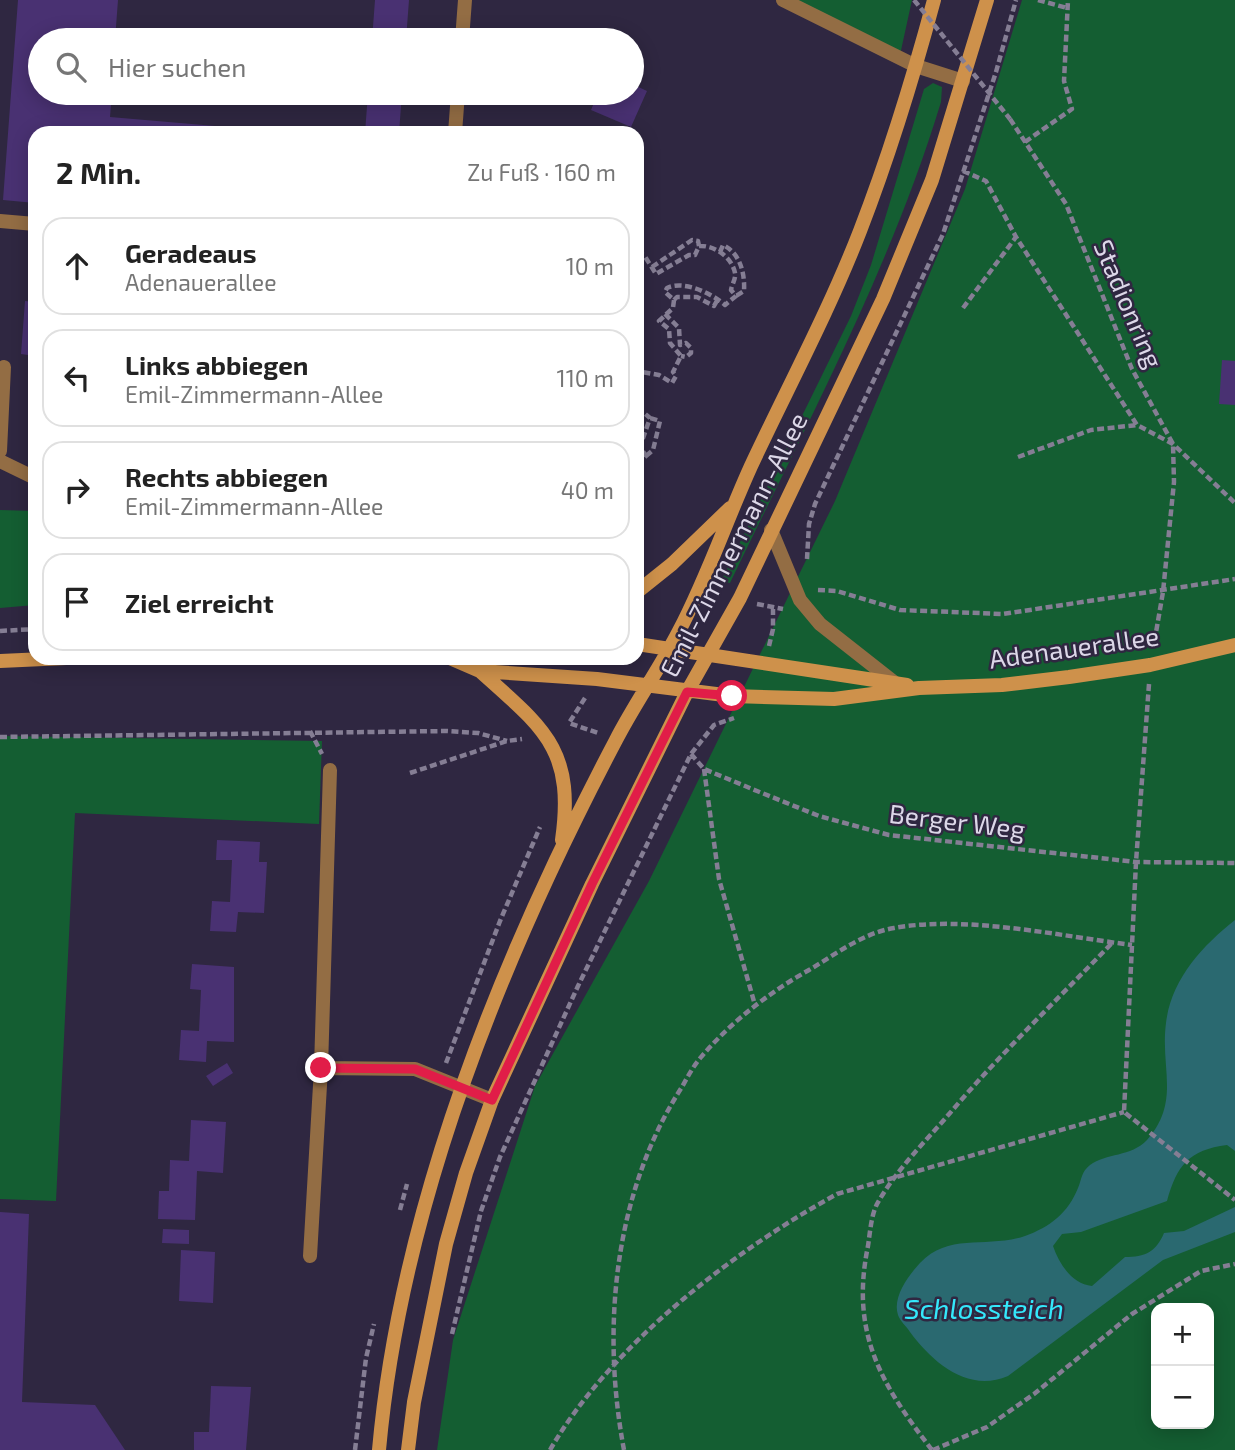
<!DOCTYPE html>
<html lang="de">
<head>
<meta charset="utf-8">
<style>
  body { margin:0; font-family:"Exo 2",sans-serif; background:#f2f2f2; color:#222 }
  .controls { position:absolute; right:21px; bottom:21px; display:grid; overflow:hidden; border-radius:14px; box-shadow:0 4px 18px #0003 }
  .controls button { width:63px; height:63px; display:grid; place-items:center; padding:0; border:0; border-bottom:2px solid #e0e0e0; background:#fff; color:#222; font:35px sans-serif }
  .stop { position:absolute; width:21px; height:21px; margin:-16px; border:5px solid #e11d48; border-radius:50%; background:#fff }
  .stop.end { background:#e11d48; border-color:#fff; box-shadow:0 2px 7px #0008 }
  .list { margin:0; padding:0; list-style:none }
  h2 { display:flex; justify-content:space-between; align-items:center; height:91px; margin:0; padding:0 28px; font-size:30px }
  h2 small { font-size:23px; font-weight:400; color:#767676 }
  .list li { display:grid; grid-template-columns:46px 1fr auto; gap:21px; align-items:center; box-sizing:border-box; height:98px; margin:0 14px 14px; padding:0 14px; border:2px solid #e0e0e0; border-radius:21px }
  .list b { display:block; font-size:26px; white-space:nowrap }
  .list p { margin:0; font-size:23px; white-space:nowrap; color:#767676 }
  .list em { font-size:23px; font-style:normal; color:#767676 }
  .icon { flex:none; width:38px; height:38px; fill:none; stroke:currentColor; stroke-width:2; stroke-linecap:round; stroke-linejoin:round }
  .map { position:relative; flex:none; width:1235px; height:1450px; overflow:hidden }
  .search { position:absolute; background:#fff; box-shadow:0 4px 18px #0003; left:28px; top:28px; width:616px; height:77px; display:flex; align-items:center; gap:18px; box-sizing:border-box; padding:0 24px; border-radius:38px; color:#767676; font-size:26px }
  .panel { position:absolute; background:#fff; box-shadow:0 4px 18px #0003; left:28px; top:126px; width:616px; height:539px; border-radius:21px }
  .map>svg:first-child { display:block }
  .green { fill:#145e32; fill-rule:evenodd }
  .water { fill:#2a6970 }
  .building { fill:#493172 }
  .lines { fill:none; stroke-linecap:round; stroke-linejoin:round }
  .path { stroke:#857e94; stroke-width:4.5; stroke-dasharray:7 3.5; stroke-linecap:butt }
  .lane { stroke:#936d44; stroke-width:14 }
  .street { stroke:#936d44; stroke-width:14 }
  .secondary { stroke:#ce914b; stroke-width:14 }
  .path-bridge { stroke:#857e94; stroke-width:4.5; stroke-dasharray:7 3.5; stroke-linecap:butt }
  .route { stroke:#e11d48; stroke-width:9 }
  .labels { text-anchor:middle; stroke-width:5; stroke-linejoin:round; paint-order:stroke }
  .street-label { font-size:26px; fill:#dcd7e8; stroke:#2f2741 }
  .water-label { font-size:28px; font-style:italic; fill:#34e8fb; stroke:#2f2741 }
</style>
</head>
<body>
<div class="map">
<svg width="1235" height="1450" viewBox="0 0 1235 1450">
  <rect width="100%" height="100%" fill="#2f2741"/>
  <!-- green -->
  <path class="green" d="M791 0H912L900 55Z
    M1022 0H1235V1450H437L453 1340 535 1086 649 881 835 501 965 189ZM1156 1308H1209V1424H1156Z
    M933 83 942 87 941 102C890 270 806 425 730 583L721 581 851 316 871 265 924 89Z
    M0 510 35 511V605L0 608Z
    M0 736 322 741 319 824 75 813 56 1201 0 1199Z"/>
  <!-- water -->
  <path class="water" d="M1235 920V1151L1227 1145C1189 1150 1177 1165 1167 1201L1081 1232 1062 1234 1053 1246C1059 1264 1072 1284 1092 1286L1125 1257C1145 1257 1156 1252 1164 1233L1184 1231 1235 1207V1232L1163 1260 1008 1376C968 1393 933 1363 910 1332 907 1327 900 1321 898 1315 892 1297 909 1275 920 1263 950 1232 988 1249 1025 1236 1050 1227 1068 1213 1078 1188 1082 1179 1081 1172 1090 1165 1106 1153 1131 1157 1147 1140 1181 1101 1160 1068 1166 1023 1171 980 1202 946 1235 920Z"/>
  <!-- building -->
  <path class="building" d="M18 0H118L115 40H40V93H112L110 117 298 133H35V203L3 200Z
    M375 0H409L406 40H372Z
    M632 84 647 91 631 127 591 110 598 93H632Z
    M368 93H402L399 133H365Z
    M25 301 35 302V356L21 354Z
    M1222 360 1235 361V405L1219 404Z
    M217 840 260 842 259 862H267L264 913 238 912 236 932 210 931 212 901 230 902 232 860H216Z
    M192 964 234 967V1042L207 1041 206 1062 179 1060 181 1030 199 1031 201 990 190 989Z
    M227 1063 233 1073 213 1086 206 1076Z
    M191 1120 226 1122 223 1173 197 1171 195 1220 158 1219 159 1191H169L170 1160 189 1161Z
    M0 1212 29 1214 22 1402 95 1405 125 1450H0Z
    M163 1229 189 1230V1244L162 1243Z
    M181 1250 215 1252 213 1303 179 1301Z
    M211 1386 251 1387 246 1450H194V1432H209Z"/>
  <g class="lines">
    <!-- path -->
    <path class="path" d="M1038 0 1067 8
      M1010 119 1066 204 1132 369 1173 444 1174 482 1163 592 1154 644
      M1025 142 1072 109 1064 81 1068 0
      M963 171 986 181 1016 237 1137 425 1173 444 1235 503
      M637 252 644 255 656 274 689 255H695L699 246C714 245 732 257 735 273 736 279 732 284 731 290L736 296 725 305C711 293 684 280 667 288L665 292 674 300 673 308 659 321 669 329 670 343 681 356 673 372 676 376 672 383 659 375 637 371
      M720 252 723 245C740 253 745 273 744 291L736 296
      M652 267 692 240 698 241 699 246
      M674 300 677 297H697L714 306 718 299
      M963 308 1016 237
      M665 314 679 328 680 345 686 343 691 348V353L686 357 681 356
      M637 416 643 412 650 418 640 447 646 456 637 464
      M646 456 653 450 660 421 650 418
      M1018 457 1091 430 1137 425
      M807 559 809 524 815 504 943 234 996 72 1016 0
      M818 590 837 591 900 610 1003 614 1235 579
      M757 604 783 609
      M0 631 35 629
      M769 646 773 629V609
      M1149 684 1136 862 1124 1112 1235 1200
      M585 698 569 723 598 733
      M310 731 322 754
      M0 737 447 731 478 733 507 741
      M691 754 704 769 757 791 819 816 889 835 1136 862 1235 863
      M704 769 719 879 755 1005
      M410 773 507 741 522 739
      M446 1063 500 921 540 827
      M400 1210 407 1184
      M452 1334 481 1211 500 1157 578 986 691 754 714 725 734 718
      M355 1450 366 1358 374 1324
      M550 1450C610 1346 733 1251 837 1194L1124 1112
      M624 1450C601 1328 614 1192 682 1087 688 1076 694 1065 702 1056 732 1021 770 992 809 970 836 954 863 933 894 928 966 915 1060 936 1132 945
      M932 1450C881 1384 850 1333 868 1246 870 1233 871 1216 877 1204 896 1170 925 1142 950 1113 1001 1053 1058 999 1112 943
      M933 1450 987 1427 1034 1394 1132 1314 1201 1271 1235 1264"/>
    <!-- lane -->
    <path class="lane" d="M783 0 916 66 963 81
      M0 221 35 224
      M0 451 4 367
      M0 461 35 478
      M321 1068 415 1069 492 1100
      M310 1256 321 1068 330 770"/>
    <!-- street -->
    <path class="street" d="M462 40 465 0
      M455 133 458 93
      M771 530 800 600 820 624 895 683"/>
    <!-- secondary -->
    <path class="secondary" d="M637 592 672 564 730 508
      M637 644 907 685
      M450 658 480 671 597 679 732 696 834 699 919 688 1002 685 1069 677 1150 665 1235 645
      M0 661 66 658
      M480 671C543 728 575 748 562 840
      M379 1450C401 1205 502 956 616 740 635 703 660 668 679 631 707 578 726 521 751 466 787 389 829 311 860 231 889 156 913 78 934 0
      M408 1450 414 1402 446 1244 466 1173 492 1100 592 884 687 692 740 598 883 299 932 180 987 0"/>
    <!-- path-bridge -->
    <path class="path-bridge" d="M914 0 1010 119"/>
  </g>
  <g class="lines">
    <!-- route -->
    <path class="route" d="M321 1068 415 1069 492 1100 592 884 687 692 732 696"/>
  </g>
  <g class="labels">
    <!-- street labels -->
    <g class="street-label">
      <text transform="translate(1128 304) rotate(67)" y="9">Stadionring</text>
      <text transform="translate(734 545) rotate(-63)" y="9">Emil-Zimmermann-Allee</text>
      <text transform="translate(1074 648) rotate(-8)" y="9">Adenauerallee</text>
      <text transform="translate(957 822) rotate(7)" y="9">Berger Weg</text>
    </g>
    <!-- water labels -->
    <g class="water-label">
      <text x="984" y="1319">Schlossteich</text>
    </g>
  </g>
</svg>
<div class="controls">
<button>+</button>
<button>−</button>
</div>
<div class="stop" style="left:732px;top:696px"></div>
<div class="stop end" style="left:321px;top:1068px"></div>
<div class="search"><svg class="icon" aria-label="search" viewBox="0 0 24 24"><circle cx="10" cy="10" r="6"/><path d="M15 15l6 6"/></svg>Hier suchen</div>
<section class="panel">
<h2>2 Min.<small>Zu Fuß · 160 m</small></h2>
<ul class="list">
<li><svg class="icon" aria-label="ahead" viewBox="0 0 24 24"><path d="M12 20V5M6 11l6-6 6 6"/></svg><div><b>Geradeaus</b><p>Adenauerallee</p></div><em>10 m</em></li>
<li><svg class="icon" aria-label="left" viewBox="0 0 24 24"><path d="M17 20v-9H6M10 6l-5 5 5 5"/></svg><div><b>Links abbiegen</b><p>Emil-Zimmermann-Allee</p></div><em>110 m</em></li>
<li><svg class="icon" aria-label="right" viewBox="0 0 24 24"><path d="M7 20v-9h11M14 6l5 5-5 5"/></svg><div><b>Rechts abbiegen</b><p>Emil-Zimmermann-Allee</p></div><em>40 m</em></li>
<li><svg class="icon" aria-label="arrive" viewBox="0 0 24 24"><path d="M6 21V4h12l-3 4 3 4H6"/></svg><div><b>Ziel erreicht</b></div></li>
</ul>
</section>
</div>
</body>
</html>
